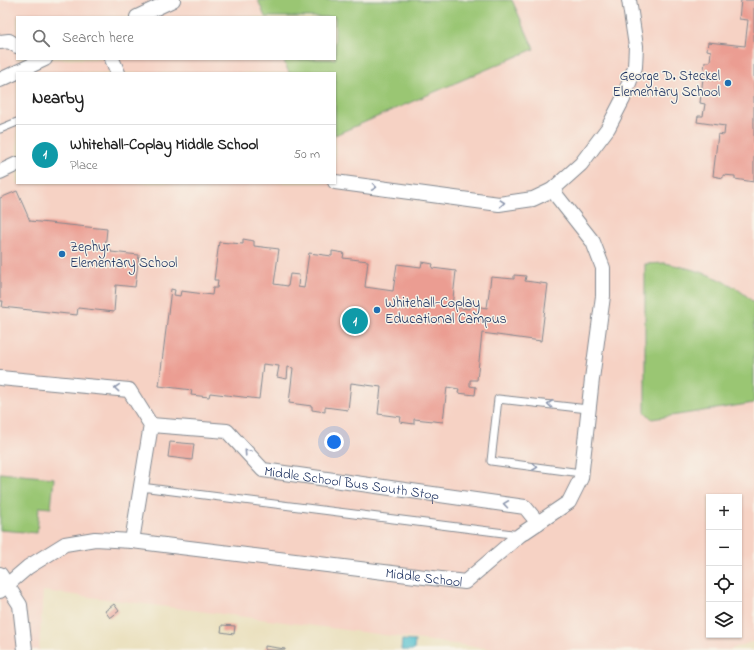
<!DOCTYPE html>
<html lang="en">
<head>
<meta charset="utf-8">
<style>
  body { margin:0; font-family:"Indie Flower",sans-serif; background:#f2f2f2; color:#222 }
  .controls { position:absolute; right:12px; bottom:12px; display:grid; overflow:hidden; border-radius:0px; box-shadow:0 1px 3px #0004 }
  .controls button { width:36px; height:36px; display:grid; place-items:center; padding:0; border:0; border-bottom:1px solid #e0e0e0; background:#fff; color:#222; font:20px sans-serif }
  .you { position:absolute; left:334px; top:442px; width:14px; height:14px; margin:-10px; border:3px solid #fff; border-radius:50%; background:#1a73e8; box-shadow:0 0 0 6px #1a73e833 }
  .badge { display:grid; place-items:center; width:26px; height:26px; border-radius:50%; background:#db2777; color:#fff; font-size:13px; font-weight:700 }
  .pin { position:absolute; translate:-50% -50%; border:2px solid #fff; box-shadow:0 1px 4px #0006 }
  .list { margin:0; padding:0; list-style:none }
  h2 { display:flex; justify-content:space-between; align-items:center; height:52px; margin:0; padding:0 16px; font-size:17px }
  h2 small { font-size:13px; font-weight:400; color:#767676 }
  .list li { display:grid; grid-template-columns:26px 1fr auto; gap:12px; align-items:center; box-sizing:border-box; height:60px; padding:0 16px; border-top:1px solid #e0e0e0 }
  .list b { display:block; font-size:15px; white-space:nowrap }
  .list p { margin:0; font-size:13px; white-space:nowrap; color:#767676 }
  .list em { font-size:13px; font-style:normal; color:#767676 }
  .icon { flex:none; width:22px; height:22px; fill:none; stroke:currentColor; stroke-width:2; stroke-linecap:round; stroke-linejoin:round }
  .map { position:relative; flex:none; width:754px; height:650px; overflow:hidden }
  .search { position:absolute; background:#fff; box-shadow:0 1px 3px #0004; left:16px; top:16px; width:320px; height:44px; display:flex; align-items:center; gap:10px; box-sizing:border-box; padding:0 14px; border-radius:0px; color:#767676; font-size:15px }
  .panel { position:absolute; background:#fff; box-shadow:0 1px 3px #0004; left:16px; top:72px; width:320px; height:112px; border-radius:0px }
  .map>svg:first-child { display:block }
  .built { fill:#f6d2c4; fill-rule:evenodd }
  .green { fill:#9ac673; stroke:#5a7a68 }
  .water { fill:#55c1cf; stroke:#387896 }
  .building { fill:#eb9d92 }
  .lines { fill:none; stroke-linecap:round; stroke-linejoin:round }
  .lane-casing { stroke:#83888f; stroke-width:9 }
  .street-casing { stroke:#83888f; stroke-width:16 }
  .lane { stroke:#fff; stroke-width:7 }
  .street { stroke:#fff; stroke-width:14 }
  .oneway { stroke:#8d97ae }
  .poi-dot { fill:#1f6fb2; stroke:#f7f3e8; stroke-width:1.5 }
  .labels { text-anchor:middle; stroke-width:3; stroke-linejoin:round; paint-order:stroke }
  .poi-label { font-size:14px; fill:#1b2f5e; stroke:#f7f3e8; text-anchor:start }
  .street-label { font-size:14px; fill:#1b2f5e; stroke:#f7f3e8 }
</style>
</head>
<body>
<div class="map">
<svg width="754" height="650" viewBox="0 0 754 650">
  <rect width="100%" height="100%" fill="#f7f3e8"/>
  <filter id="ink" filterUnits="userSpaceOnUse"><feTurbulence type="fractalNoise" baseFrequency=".025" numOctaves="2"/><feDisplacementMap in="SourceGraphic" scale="8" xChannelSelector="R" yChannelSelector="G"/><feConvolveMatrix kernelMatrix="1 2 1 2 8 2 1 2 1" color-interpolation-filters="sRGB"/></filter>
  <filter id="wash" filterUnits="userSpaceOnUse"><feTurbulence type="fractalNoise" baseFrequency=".012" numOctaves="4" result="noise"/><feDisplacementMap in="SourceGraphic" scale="16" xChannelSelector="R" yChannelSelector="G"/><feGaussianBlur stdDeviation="0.9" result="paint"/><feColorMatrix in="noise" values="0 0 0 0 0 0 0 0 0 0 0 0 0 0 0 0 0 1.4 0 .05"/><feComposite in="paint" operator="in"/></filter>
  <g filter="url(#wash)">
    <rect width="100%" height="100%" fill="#ebe1c0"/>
    <!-- built -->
    <path class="built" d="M0 0H754V437L752 438 754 443V641L729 650H501L43 591 39 650H0ZM17 17H335V59H17ZM17 73H335V183H17ZM709 497H739V635H709Z"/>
    <!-- green -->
    <path class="green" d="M258 0H512L534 49 335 135V73H289L283 59H335V17H265Z
      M665 263C697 270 730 278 754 303V403L652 419 645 412V264Z
      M0 473 54 478 51 508 39 507 37 533 0 530Z"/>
    <!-- water -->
    <path class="water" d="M402 640 415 641 414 650H401Z"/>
    <g id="blocks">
      <!-- building -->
      <path class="building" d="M741 0H754V182L735 179V176L723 175V178L713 176 718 134 724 135 725 126 697 122 698 116H703L705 104 700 103 705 62H710L711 51 707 50 708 42 745 46 748 20 739 19Z
        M17 191 30 221 107 229 105 249 111 250V252L139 255 135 287 116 285 114 312 78 308 77 315 2 307 3 301H0V198Z
        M243 239 254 241V246L279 249 274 284 288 286 290 274 299 275 298 287 304 288 309 253 332 256V251L344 253 343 258 368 261 365 287 393 291 397 264 421 267 422 262 433 264 432 268 456 271 452 307 469 309V305L487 308 491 277 514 279V275L526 276 525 281 548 284 541 341 482 333 477 380H470V386L476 387 475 395 458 393 459 389 447 387 443 422 414 419V424L400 422 401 417 378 414 381 387 351 383 348 410 325 407V412L312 410V406L289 403 293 368 288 367 287 379 277 377 279 366 263 364 259 399 210 393 209 397 191 395 192 390 159 386 171 289 175 290 174 295 180 296 181 291 212 295 213 288H217L218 280H214L219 242 243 244Z
        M170 442 194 444 192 460 168 457Z
        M114 604 119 611 110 618 105 611Z
        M222 625 235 626 234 634 221 632Z
        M265 646 285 649V650H265Z"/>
    </g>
  </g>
  <g filter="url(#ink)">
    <use href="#blocks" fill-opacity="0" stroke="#83888f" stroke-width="1"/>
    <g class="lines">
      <defs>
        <path id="lane" d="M0 129 17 122
          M581 473 491 461 498 399 588 409
          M141 487 520 535"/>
        <g id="street">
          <path d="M137 17 173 0"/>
          <path d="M0 42 9 41 17 46"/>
          <path d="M112 59 118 73"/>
          <path d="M0 80 45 59"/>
          <path d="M0 172 17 164"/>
          <path d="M335 182 499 204 533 199 552 190 581 164 608 128 623 99 635 67 636 46 629 0"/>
          <path d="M0 378 129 390 151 425 132 541"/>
          <path id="s1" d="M151 425 227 431 263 470 525 507 538 523"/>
          <path d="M0 574 20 605 25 650"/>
          <path id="s2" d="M0 591 28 567 65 544 95 539 132 541 465 582 520 535 569 502 581 478 592 379 603 296V268L593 242 552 190"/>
        </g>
      </defs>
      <!-- lane casing -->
      <use href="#lane" class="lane-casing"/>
      <!-- street casing -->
      <use href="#street" class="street-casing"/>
      <!-- lane -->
      <use href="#lane" class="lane"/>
      <!-- street -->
      <use href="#street" class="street"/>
    </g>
    <!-- one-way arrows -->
    <defs><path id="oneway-chevron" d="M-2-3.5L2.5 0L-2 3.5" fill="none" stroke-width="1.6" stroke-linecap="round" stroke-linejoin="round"/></defs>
    <g class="oneway">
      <use href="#oneway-chevron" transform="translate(374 187) rotate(8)"/>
      <use href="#oneway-chevron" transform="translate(502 203) rotate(-5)"/>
      <use href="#oneway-chevron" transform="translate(117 388) rotate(-175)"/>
      <use href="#oneway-chevron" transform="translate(550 404) rotate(-174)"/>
      <use href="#oneway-chevron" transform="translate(247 452) rotate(-133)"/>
      <use href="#oneway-chevron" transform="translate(535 467) rotate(8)"/>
      <use href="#oneway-chevron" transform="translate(506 504) rotate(-172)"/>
    </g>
  </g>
  <!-- markers -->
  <g class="poi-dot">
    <circle cx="728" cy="83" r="4"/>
    <circle cx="62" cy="254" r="4"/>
    <circle cx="377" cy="310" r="4"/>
  </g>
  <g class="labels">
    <!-- poi labels -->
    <g class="poi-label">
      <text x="720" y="80" text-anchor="end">George D. Steckel<tspan x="720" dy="16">Elementary School</tspan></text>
      <text x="70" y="251">Zephyr<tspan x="70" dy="16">Elementary School</tspan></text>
      <text x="385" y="307">Whitehall-Coplay<tspan x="385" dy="16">Educational Campus</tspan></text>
    </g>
    <!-- street labels -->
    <g class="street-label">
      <text dy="5" stroke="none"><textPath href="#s1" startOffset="219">Middle School Bus South Stop</textPath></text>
      <text dy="5" stroke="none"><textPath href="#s2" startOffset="442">Middle School</textPath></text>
    </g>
  </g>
</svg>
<div class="controls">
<button>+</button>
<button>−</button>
<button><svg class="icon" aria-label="locate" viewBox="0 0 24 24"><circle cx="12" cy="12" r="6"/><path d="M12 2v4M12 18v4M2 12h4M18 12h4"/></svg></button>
<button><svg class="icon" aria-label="layers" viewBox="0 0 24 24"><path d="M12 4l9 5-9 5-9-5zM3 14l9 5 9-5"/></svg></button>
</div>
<div class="you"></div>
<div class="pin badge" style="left:355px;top:321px;background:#0f9aa8">1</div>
<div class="search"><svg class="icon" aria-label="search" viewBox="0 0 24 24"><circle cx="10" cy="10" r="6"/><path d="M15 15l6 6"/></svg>Search here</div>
<section class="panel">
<h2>Nearby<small></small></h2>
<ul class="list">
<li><span class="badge" style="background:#0f9aa8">1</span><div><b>Whitehall-Coplay Middle School</b><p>Place</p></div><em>50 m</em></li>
</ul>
</section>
</div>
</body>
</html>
